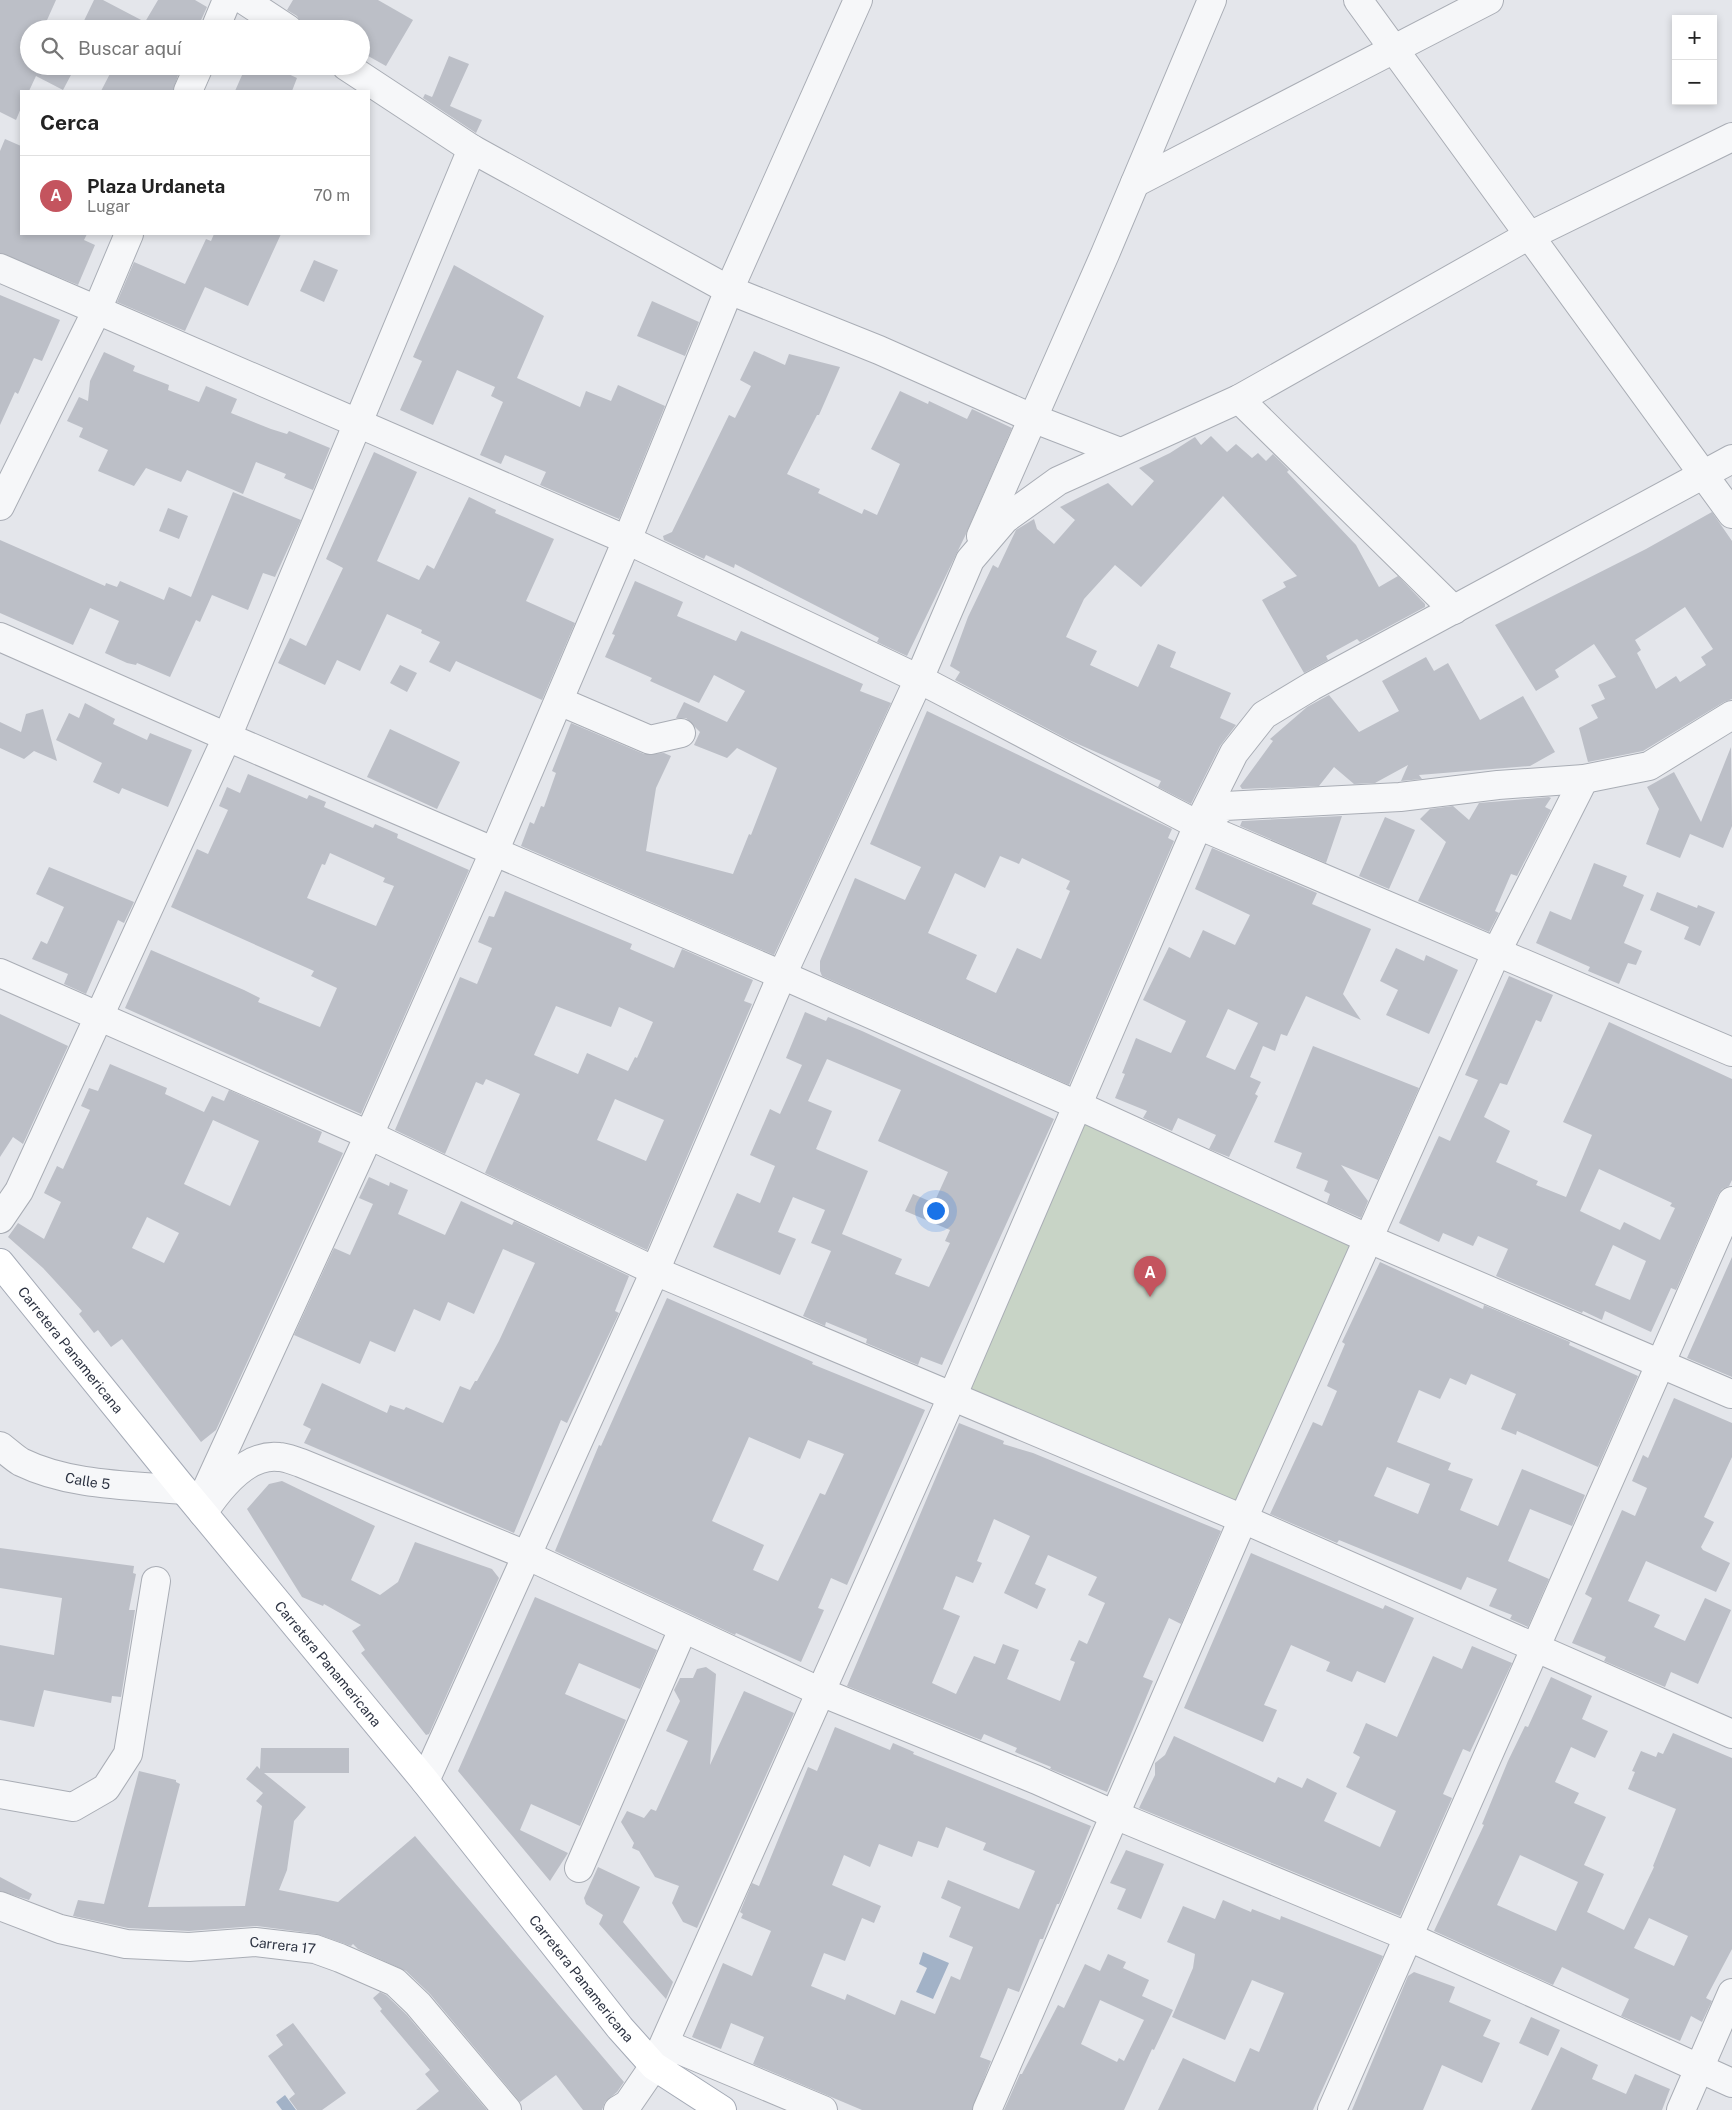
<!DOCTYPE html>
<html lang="es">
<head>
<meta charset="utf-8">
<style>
  body { margin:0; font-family:"Public Sans",sans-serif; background:#f2f2f2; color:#222 }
  .controls { position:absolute; right:15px; top:15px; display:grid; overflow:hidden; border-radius:0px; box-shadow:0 2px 8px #0003 }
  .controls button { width:45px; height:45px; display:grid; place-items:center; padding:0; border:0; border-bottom:1px solid #e0e0e0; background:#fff; color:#222; font:25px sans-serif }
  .you { position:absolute; left:935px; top:1210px; width:18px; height:18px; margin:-12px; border:4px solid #fff; border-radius:50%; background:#1a73e8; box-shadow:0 0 0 8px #1a73e833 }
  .badge { display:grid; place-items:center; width:32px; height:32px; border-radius:50%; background:#c4545e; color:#fff; font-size:16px; font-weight:700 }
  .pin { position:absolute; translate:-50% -41px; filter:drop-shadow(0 1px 2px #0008) }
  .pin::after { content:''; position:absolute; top:26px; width:18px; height:15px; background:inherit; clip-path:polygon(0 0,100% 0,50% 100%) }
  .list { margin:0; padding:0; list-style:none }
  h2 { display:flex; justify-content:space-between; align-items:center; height:65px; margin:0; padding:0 20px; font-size:21px }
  h2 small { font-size:16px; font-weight:400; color:#767676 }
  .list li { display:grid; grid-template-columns:32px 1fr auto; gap:15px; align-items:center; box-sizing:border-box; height:80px; padding:0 20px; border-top:1px solid #e0e0e0 }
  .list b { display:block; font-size:19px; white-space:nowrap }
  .list p { margin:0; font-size:16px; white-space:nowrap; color:#767676 }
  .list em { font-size:16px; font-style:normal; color:#767676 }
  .icon { flex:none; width:28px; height:28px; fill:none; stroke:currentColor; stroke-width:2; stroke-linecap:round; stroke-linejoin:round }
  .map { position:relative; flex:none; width:1732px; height:2110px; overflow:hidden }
  .search { position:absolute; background:#fff; box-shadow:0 2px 8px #0003; left:20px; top:20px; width:350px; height:55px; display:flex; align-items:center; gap:12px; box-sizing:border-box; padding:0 18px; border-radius:28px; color:#767676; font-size:19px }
  .panel { position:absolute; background:#fff; box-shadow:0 2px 8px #0003; left:20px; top:90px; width:350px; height:145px; border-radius:0px }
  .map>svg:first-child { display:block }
  .green { fill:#c8d4c6 }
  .water { fill:#a2b2c7 }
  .building { fill:#bcbfc7; fill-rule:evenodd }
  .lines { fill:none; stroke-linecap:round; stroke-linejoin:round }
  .minor-casing { stroke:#a9adb5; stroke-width:30 }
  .major-casing { stroke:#a4aab6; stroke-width:30 }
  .minor { stroke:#f6f7f9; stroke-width:28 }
  .major { stroke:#fff; stroke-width:28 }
  .labels { text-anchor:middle; stroke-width:5; stroke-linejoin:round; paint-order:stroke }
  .street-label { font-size:14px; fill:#2d3342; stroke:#f4f5f8 }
</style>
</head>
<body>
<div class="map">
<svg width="1732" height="2110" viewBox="0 0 1732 2110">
  <rect width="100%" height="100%" fill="#e4e6eb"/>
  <!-- green -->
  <path class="green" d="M1077 1105 1369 1239 1243 1519 952 1397Z"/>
  <!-- water -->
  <path class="water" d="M923 1952 949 1963 933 1999 916 1992 927 1968 919 1964Z
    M285 2095 296 2110H282L276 2102Z"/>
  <!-- building -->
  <path class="building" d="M0 0H56L43 29H29V66H58L72 73 63 90 36 76 29 91H21V108L16 120 0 112Z
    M94 0H103L145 22 158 0H195L207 7 197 29H80Z
    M293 0H378L413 20 386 66 361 52V29H308L303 26 297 16 287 10Z
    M449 56 469 64 450 106 482 120 476 133 423 98 425 94 432 97 433 95Z
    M114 66H168L179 72 173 91H101Z
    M246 66H271L297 78 292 91H235Z
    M5 139 21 146V234H87L84 240 95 245 78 285 0 253V151Z
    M214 234H281L248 306 205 287 185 331 117 302 134 262 185 284 206 239 211 241Z
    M314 260 338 270 324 302 300 291Z
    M454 265 544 316 517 378 580 407 586 391 611 401 618 385 665 406 619 519 540 485 546 472 505 455 501 464 480 455 503 402 491 396 495 387 457 370 433 425 400 410 422 361 413 357Z
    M0 295 60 320 42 361 34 358 18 394 15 392 0 425Z
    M652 301 699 322 685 356 637 336Z
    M754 351 785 365 789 354 840 367 819 415H817L787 474 820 489 818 493 862 514 864 509 877 515 900 464 871 449 900 391 928 404 929 401 967 419 972 409 1012 428 966 534 907 656 877 642 879 638 735 564 734 568 706 555 704 559 664 540 663 536 672 532 729 415 735 418 751 386 740 380Z
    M104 352 135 366 133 371 169 385 168 390 199 402 206 386 237 399 231 413 271 429 287 434 289 431 330 448 313 490 284 478 286 474 256 462 243 494 187 470 181 482 146 468 134 486 98 471 108 450 79 437 83 428 67 421 79 397 88 401 90 381Z
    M1211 436 1227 452 1236 444 1252 458 1258 453 1266 461 1273 454 1289 470 1287 472 1356 545 1379 587 1398 576 1425 604V607L1360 642 1357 639 1326 656 1328 660 1304 673 1262 600 1286 587 1283 582 1297 576 1223 496 1141 587 1115 565 1084 599 1066 637 1097 651 1090 665 1138 687 1158 644 1176 652 1170 667 1231 693 1220 718 1236 725 1220 746 1191 804 1158 787 1161 781 1069 740 955 680 960 672 950 666 968 617 993 565 998 568 1016 530 1034 519 1037 529 1054 544 1075 520 1060 507 1108 483 1132 506 1154 481 1139 468 1170 453 1195 437 1201 445Z
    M374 452 417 472 377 561 419 580 427 565 434 569 469 497 496 510 495 513 554 539 526 601 575 623 542 700 456 661 450 672 429 662 440 642 421 633 422 630 387 614 360 671 337 660 325 685 278 663 290 638 306 646 343 568 326 559Z
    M233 492 301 520 275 577 263 573 248 610 212 595 200 622 196 620 170 677 137 663 136 665 127 663 105 653 119 621 90 608 73 645 0 613V540L105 586 106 583 117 587 120 581 164 600 169 587 191 597Z
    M168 508 188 516 179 539 159 531Z
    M1712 512 1732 541V699L1724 702 1643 751 1588 762 1579 728 1598 718 1591 705 1605 699 1598 685 1616 677 1594 644 1555 670 1559 677 1536 691 1495 625 1646 549ZM1685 607 1713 649 1701 657 1706 665 1680 682 1676 676 1656 689 1637 653 1641 650 1635 640Z
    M635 581 683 602 677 616 736 641 741 631 863 684 860 691 891 703 774 955 521 846 530 822 534 824 541 806 544 807 556 773 552 771 571 723 644 754 664 753 671 756 656 788 646 851 733 874 749 834 751 835 777 768 737 748 727 758 694 745 700 732 686 718H676L684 702 727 722 745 691 714 675 699 703 650 681 652 678 605 657 615 635 612 634Z
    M1426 657 1434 671 1448 663 1480 720 1523 696 1555 752 1530 766 1419 775 1422 779 1401 781 1408 765 1375 783 1354 784 1334 767 1319 786 1242 789 1240 786 1273 741 1270 739 1307 707 1329 695 1359 732 1399 711 1382 681Z
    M400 665 417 673 407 692 390 683Z
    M85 703 115 719 113 724 147 740 150 733 192 750 168 807 122 788 119 794 93 782 102 763 56 740 69 713 79 718Z
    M43 709 57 761 34 751 24 759 0 748V722L21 732 26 714Z
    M927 711 1172 829 1168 838 1174 841 1069 1085 822 976 820 971V961L855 878 905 900 921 867 870 844ZM1000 856 1019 864 1022 858 1070 881 1066 889 1070 891 1041 959 1017 948 996 993 966 979 977 955 928 933 955 873 985 888Z
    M390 729 460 762 437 809 367 777Z
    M1731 747 1732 826 1723 848 1690 834 1680 858 1646 844 1659 809 1647 787 1674 772 1701 822Z
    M248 774 307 799 309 795 326 802 324 807 373 828 375 824 398 834 397 838 469 870 361 1114 125 1008 151 950 244 990 260 998 258 1002 320 1027 337 988 311 976 314 971 171 907 197 849 208 854 228 810 219 806 227 787 240 793ZM330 853 385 878 383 882 394 886 376 926 307 898 322 864 325 865Z
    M1549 797 1551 798 1545 807 1551 810 1517 876 1511 874 1495 911 1499 913 1489 932 1418 901 1446 842 1420 819 1430 809 1453 806 1469 820 1479 803Z
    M1342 816 1326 863 1240 826 1242 821Z
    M1385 817 1415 830 1389 889 1359 876Z
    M1212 848 1317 893 1312 904 1371 929 1343 994 1361 1020 1306 996 1287 1036 1281 1034 1275 1051 1263 1046 1250 1077 1261 1082 1255 1094 1258 1096 1229 1157 1209 1149 1216 1135 1178 1118 1172 1131 1143 1118 1147 1111 1115 1098 1125 1074 1122 1073 1136 1038 1171 1053 1186 1021 1143 1000 1169 947 1190 958 1203 930 1235 945 1250 915 1195 889ZM1228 1009 1258 1023 1235 1070 1206 1057Z
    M1594 863 1627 876 1623 886 1644 895 1624 943 1642 951 1636 965 1628 963 1619 984 1588 971 1590 967 1536 943 1550 911 1571 920Z
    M49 867 134 902 124 923 118 920 86 994 64 984 68 974 32 959 41 941 47 944 64 907 36 894Z
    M505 891 632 944 630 949 674 968 682 949 753 980 744 1001 752 1004 647 1250 485 1173 520 1094 486 1079 483 1085 476 1082 445 1154 395 1130 460 977 477 984 492 948 478 942 489 916 494 917ZM556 1006 611 1027 619 1007 653 1022 637 1058 635 1057 628 1071 587 1053 578 1074 534 1055ZM615 1099 664 1120 646 1161 597 1140Z
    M1657 892 1697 908 1698 905 1715 912 1700 946 1684 939 1689 927 1650 910Z
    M1396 948 1424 961 1426 955 1458 970 1429 1034 1386 1015 1398 990 1380 981Z
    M1509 976 1553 995 1541 1022 1536 1020 1507 1085 1500 1083 1484 1117 1510 1131 1496 1162 1538 1181 1536 1185 1566 1197 1592 1135 1563 1122 1609 1022 1732 1079V1180L1729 1186 1722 1189 1718 1195 1676 1290 1671 1288 1651 1332 1605 1311 1602 1320 1583 1311 1582 1313 1496 1276 1508 1249 1478 1236 1473 1246 1443 1233 1439 1242 1399 1223 1439 1136 1450 1141 1478 1080 1465 1075ZM1599 1169 1672 1203 1670 1206 1675 1208 1660 1240 1624 1222 1620 1230 1580 1211ZM1613 1245 1646 1261 1630 1300 1595 1285Z
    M805 1012 826 1021 828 1017 862 1031 1054 1119 942 1365 921 1357 918 1365 866 1343 867 1339 826 1322 825 1326 803 1316 831 1251 811 1243 825 1210 793 1197 778 1232 796 1239 780 1275 713 1247 737 1193 760 1203 775 1166 750 1155 770 1109 780 1114 802 1065 786 1058ZM827 1059 901 1090 878 1141 948 1172 934 1203 913 1194 905 1211 950 1230 945 1241 950 1243 929 1287 895 1274 902 1259 842 1234 868 1171 816 1149 832 1111 808 1101Z
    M0 1014 68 1046 23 1144 13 1137 0 1157Z
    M1313 1046 1419 1088 1378 1180 1341 1165 1368 1201 1361 1218 1327 1203 1330 1194 1324 1191 1328 1181 1296 1168 1302 1153 1274 1142Z
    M110 1064 167 1088 165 1094 204 1112 212 1096 224 1101 229 1090 322 1132 318 1142 343 1153 216 1430 201 1442 122 1339 111 1347 98 1330 94 1333 79 1314 82 1311 66 1293 43 1268 8 1237 18 1223 44 1239 61 1202 44 1193 57 1166 63 1169 90 1110 81 1106 89 1088 98 1091ZM213 1120 259 1141 230 1206 184 1184ZM147 1217 179 1233 164 1263 132 1248Z
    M369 1177 389 1186 390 1182 408 1190 398 1214 445 1235 461 1201 512 1225 514 1221 629 1276 615 1311 619 1313 567 1423 561 1420 514 1533 304 1443 311 1429 303 1425 322 1383 387 1413 390 1405 404 1410 406 1407 443 1423 460 1386 470 1390 475 1381H477L499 1341 535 1263 503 1249 474 1314 448 1302 440 1321 414 1309 395 1352 370 1341 360 1364 294 1335 334 1248 350 1255 373 1204 359 1198Z
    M1732 1257V1377L1687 1358Z
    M1380 1262 1483 1309 1484 1305 1570 1342 1569 1345 1638 1376 1598 1467 1517 1431 1516 1435 1501 1429 1516 1394 1471 1374 1466 1385 1450 1378 1440 1399 1419 1390 1397 1442 1451 1463 1448 1470 1473 1479 1460 1510 1498 1526 1522 1469 1585 1495 1572 1526 1530 1509 1508 1561 1549 1579 1528 1627 1510 1619 1512 1615 1489 1606 1497 1589 1467 1577 1461 1590 1339 1540 1337 1543 1270 1514 1313 1422 1322 1426 1337 1391 1327 1386 1345 1344 1342 1342ZM1387 1467 1430 1484 1418 1514 1374 1496Z
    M667 1298 813 1362 812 1364 925 1410 847 1585 831 1578 818 1608 824 1610 801 1662 736 1633 735 1635 555 1551 599 1445 601 1446ZM749 1437 800 1459 808 1440 844 1454 825 1495 820 1493 778 1581 753 1570 764 1545 712 1521Z
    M1674 1398 1732 1423V1457L1704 1517 1714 1522 1701 1547 1703 1550 1730 1563 1716 1592 1646 1561 1628 1601 1660 1615 1654 1627 1685 1641 1705 1598 1731 1610 1698 1684 1671 1672 1665 1687 1604 1661 1606 1657 1572 1643 1592 1598 1585 1594 1622 1510 1635 1516 1647 1488 1632 1481 1643 1455 1648 1458Z
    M959 1423 1004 1441 1003 1444 1033 1453 1221 1531 1181 1624 1169 1618 1143 1677 1153 1681 1107 1792 1050 1769 1051 1767 1015 1752 1017 1748 984 1734 981 1740 847 1686ZM994 1519 1030 1536 1004 1593 1037 1609 1046 1589 1035 1584 1048 1555 1097 1577 1088 1595 1105 1603 1087 1644 1079 1640 1070 1660 1075 1662 1060 1701 1007 1679 1019 1650 1003 1644 995 1664 974 1656 956 1694 932 1683 960 1616 943 1609 956 1576 973 1583 982 1563 977 1561Z
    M282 1481 375 1526 351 1580 380 1595 398 1582 415 1542 492 1569 499 1578 429 1734 426 1735 361 1653 365 1650 352 1631 361 1625 324 1604 323 1606 302 1597 247 1509 269 1484Z
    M0 1548 134 1566 133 1573 136 1574 129 1610H135L121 1697 112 1696 111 1703 44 1690 34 1727 0 1720V1645L54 1655 62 1598 0 1588Z
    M1251 1553 1383 1609 1385 1605 1414 1618 1385 1683 1357 1671 1352 1682 1326 1671 1330 1662 1291 1645 1264 1705 1277 1710 1263 1742 1184 1708Z
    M535 1597 657 1650 640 1689 579 1663 565 1694 626 1720 580 1826 531 1804 520 1830 568 1853 550 1881 458 1771Z
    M1472 1646 1512 1663 1470 1752 1463 1749 1443 1794 1452 1798 1400 1916 1139 1808 1155 1775V1763L1165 1755 1174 1736 1275 1783 1278 1777 1302 1788 1307 1778 1337 1793 1324 1821 1380 1847 1396 1811 1346 1787 1360 1757 1353 1753 1366 1723 1397 1737 1433 1656 1462 1669Z
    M706 1667 716 1674 710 1765 744 1691 794 1713 697 1928 683 1922 672 1903 679 1886 655 1877 639 1851 632 1848 634 1843 621 1822 627 1811 644 1818 651 1809 656 1811 688 1741 666 1731 680 1701 674 1690 680 1678H693L697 1669Z
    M1551 1677 1592 1696 1582 1719 1608 1731 1595 1758 1571 1747 1555 1782 1579 1793 1574 1803 1606 1817 1584 1865 1604 1874 1587 1912 1624 1930 1654 1867 1653 1866 1676 1809 1628 1789 1635 1772 1632 1771 1641 1751 1656 1757 1658 1752 1663 1754 1673 1733 1732 1758V1949L1706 1998 1712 2001 1702 2022 1691 2016 1680 2041 1621 2016 1629 1999 1562 1967 1553 1985 1434 1931 1484 1825 1482 1824 1508 1761 1525 1726 1528 1727ZM1520 1855 1578 1882 1556 1931 1497 1905ZM1649 1918 1688 1936 1674 1966 1634 1948Z
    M835 1727 890 1750 893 1743 914 1752 913 1754 1091 1826 1063 1895 1059 1904H1057L1043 1939H1040L1019 1992 1008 1988 980 2057 991 2061 972 2110H862L753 2064 764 2037 731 2023 721 2049 692 2037 723 1963 752 1976 771 1931 741 1918 743 1914 740 1912 752 1883 759 1886 808 1767 817 1771ZM946 1827 986 1843 983 1850 1035 1871 1019 1909 948 1880 941 1898 961 1907 949 1937 973 1947 960 1980 951 1976 935 2014 901 2000 895 2015 847 1994 845 2000 811 1986 824 1953 845 1961 862 1918 874 1923 881 1906 832 1885 844 1855 870 1867 879 1844 912 1857 918 1841 938 1848Z
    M261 1748H349V1773H264L306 1807 294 1821 287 1870 279 1890 338 1902 415 1836 624 2082 617 2092 605 2102 602 2110H583L556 2075 520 2102 430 1994 406 1971 358 1949 353 1944 351 1946 317 1934 257 1926 189 1931 128 1928 73 1916 78 1900 104 1904 139 1771 176 1780V1782L180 1784 148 1907 245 1906 262 1806 256 1801 263 1793 246 1779 257 1766 260 1769Z
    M1126 1850 1164 1864 1141 1919 1117 1909 1126 1889 1110 1883Z
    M598 1867 640 1887 623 1922 673 1982 666 1999 599 1924 603 1915 586 1904 584 1898Z
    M0 1877 32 1894 29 1900 0 1891Z
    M1223 1900 1251 1912 1252 1909 1280 1920 1281 1916 1383 1956 1313 2110H1158L1183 2058 1235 2082 1250 2048 1259 2052 1284 1993 1252 1980 1225 2040 1172 2017 1193 1968 1195 1954 1167 1942 1183 1906 1215 1919Z
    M1108 1954 1126 1962 1123 1968 1149 1980 1142 1996 1173 2010 1154 2050 1152 2049 1124 2110H1004L1020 2074H1022L1058 2005 1064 2008 1085 1964 1100 1971ZM1100 2000 1144 2020 1124 2061 1119 2058 1117 2062 1081 2044Z
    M1414 1972 1455 1987 1449 2002 1491 2020 1483 2036 1500 2043 1482 2083 1442 2065 1423 2110H1352L1408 1976Z
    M380 1992 386 1995 407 2015 487 2110H416L439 2091 425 2074 430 2070 380 2011 382 2009 373 1998Z
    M1531 2017 1560 2030 1548 2056 1519 2043Z
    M293 2023 346 2093 322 2110H297L289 2099 295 2094 268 2056 283 2045 276 2035Z
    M1561 2047 1598 2065 1592 2079 1626 2094 1635 2074 1670 2089 1662 2110H1531Z"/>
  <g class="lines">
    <defs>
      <g id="minor">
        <path d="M244 0 288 29"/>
        <path d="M1358 0 1732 514"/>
        <path d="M215 29 227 0"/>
        <path d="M346 66 472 149 729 290 879 350 1032 418 1120 452"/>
        <path d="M188 91 199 66"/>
        <path d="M472 149 227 737 782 975 1077 1105 1369 1239 1731 1394"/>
        <path d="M1135 183 1489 0"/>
        <path d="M129 234 97 310 627 540 919 679 1198 825 1732 1052"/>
        <path d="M0 268 97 310 0 506"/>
        <path d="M1239 399 1454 610"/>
        <path d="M981 536 1105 254 1212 0"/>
        <path d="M0 637 227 737 19 1191 0 1219"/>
        <path d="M559 701 650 740 681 733"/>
        <path d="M1198 825 1225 806 1400 797 1498 785 1584 779 1649 766 1732 715"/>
        <path d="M0 973 369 1135 655 1271 1243 1519 1732 1734"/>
        <path id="s1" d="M0 1446C7 1451 14 1458 21 1462 70 1486 130 1485 184 1490"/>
        <path d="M202 1499 369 1135 494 852 627 540 729 290 858 0"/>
        <path d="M203 1513C219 1489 246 1453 279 1457 286 1457 294 1461 301 1463L526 1555 821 1692 1037 1780 1115 1815 1409 1937 1732 2083"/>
        <path d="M425 1781 655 1271 782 975 919 679 970 560 1005 519 1058 481 1239 399 1517 242 1732 137"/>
        <path d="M0 1794 73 1807 106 1788 128 1754 156 1581"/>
        <path d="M579 1868 683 1629"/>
        <path id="s2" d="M0 1906 60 1929 126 1944 189 1947 255 1942 315 1949 340 1958 395 1982 418 2004 507 2110"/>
        <path d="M654 2066 675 2048 823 2110"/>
        <path d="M618 2110 628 2104 654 2066 952 1397 1198 825 1234 753 1264 715 1312 686 1732 459"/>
        <path d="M987 2110 1243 1519 1497 951 1584 779"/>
        <path d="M1332 2110 1732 1201"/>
        <path d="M1681 2110 1732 1993"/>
      </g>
      <g id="major">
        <path id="s3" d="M0 1263 184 1490 425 1781 620 2028 654 2066 722 2110"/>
      </g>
    </defs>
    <!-- minor casing -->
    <use href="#minor" class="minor-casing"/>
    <!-- major casing -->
    <use href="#major" class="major-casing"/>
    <!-- minor -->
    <use href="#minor" class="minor"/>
    <!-- major -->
    <use href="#major" class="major"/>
  </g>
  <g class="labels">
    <!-- street labels -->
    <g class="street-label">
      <text dy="5" stroke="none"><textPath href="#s3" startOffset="112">Carretera Panamericana</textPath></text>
      <text dy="5" stroke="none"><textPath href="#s1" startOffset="96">Calle 5</textPath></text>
      <text dy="5" stroke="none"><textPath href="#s3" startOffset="518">Carretera Panamericana</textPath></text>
      <text dy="5" stroke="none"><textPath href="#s2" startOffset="289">Carrera 17</textPath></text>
      <text dy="5" stroke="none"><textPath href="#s3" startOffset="922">Carretera Panamericana</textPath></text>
    </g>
  </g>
</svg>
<div class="controls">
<button>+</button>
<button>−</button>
</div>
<div class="you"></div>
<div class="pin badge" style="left:1150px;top:1297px">A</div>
<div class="search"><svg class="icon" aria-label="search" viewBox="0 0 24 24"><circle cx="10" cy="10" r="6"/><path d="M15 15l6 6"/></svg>Buscar aquí</div>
<section class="panel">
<h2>Cerca<small></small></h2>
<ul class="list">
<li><span class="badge">A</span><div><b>Plaza Urdaneta</b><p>Lugar</p></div><em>70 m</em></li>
</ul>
</section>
</div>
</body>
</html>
